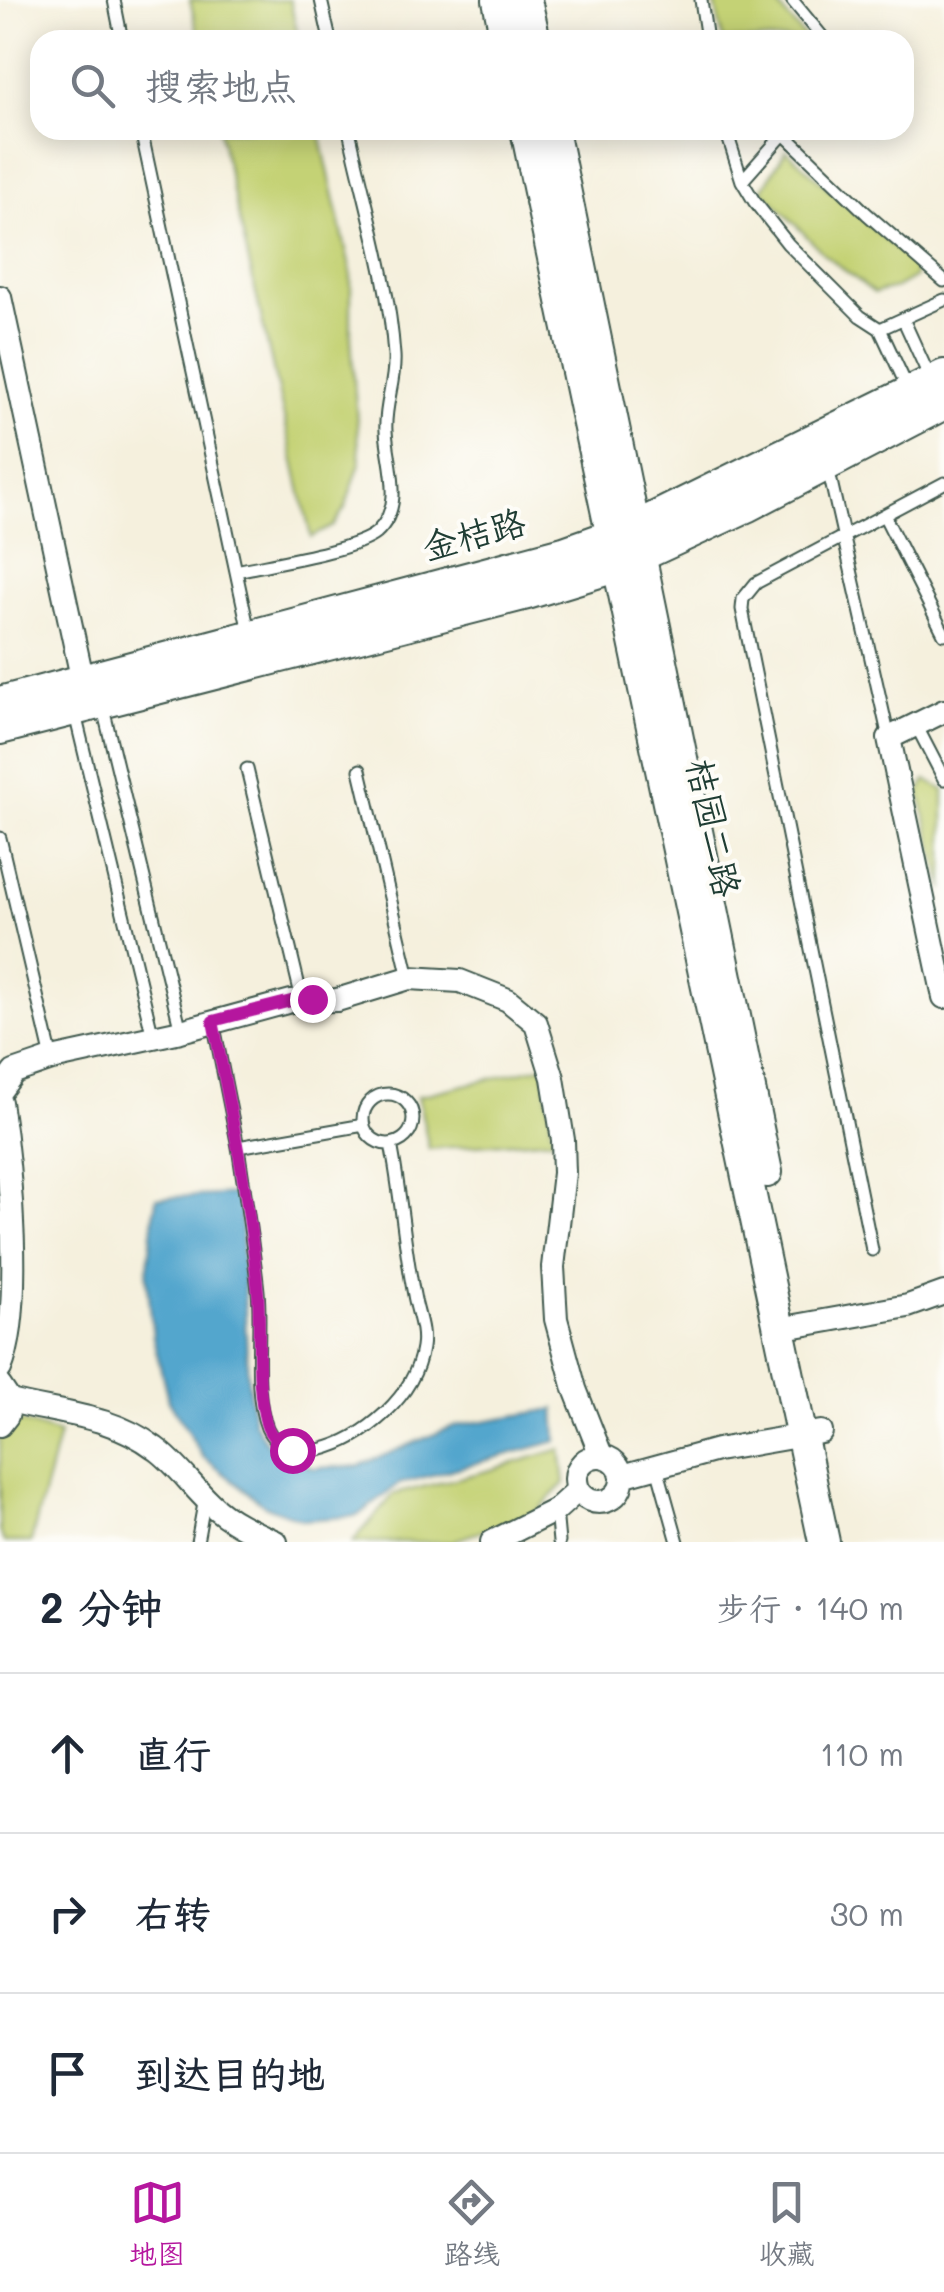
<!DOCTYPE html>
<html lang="zh">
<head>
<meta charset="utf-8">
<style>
  body { margin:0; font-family:Mali,"LXGW WenKai TC",sans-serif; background:#f2f2f3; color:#1f2937 }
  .stop { position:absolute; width:30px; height:30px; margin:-22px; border:8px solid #b5179e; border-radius:50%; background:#fff }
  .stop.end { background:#b5179e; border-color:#fff; box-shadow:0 2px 10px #0008 }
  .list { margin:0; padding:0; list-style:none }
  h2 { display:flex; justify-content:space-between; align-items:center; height:130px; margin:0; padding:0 40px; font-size:42px }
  h2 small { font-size:32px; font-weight:400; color:#747a83 }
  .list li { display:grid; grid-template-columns:65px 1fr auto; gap:30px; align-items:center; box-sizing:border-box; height:160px; padding:0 40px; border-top:2px solid #e0e1e3 }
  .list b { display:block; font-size:38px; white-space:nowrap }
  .list em { font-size:32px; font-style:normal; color:#747a83 }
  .icon { flex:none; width:55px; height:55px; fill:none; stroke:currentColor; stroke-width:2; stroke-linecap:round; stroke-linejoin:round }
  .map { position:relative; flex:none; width:944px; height:1542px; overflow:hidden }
  .search { position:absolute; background:#fff; box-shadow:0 5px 25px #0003; left:30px; right:30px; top:30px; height:110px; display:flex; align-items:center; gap:25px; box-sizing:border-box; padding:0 35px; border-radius:30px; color:#747a83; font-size:38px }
  .sheet { height:610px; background:#fff }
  nav { display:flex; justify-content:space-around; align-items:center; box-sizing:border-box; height:140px; border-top:2px solid #e0e1e3; background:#fff; font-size:28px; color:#747a83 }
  nav a { display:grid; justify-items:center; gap:5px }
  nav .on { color:#b5179e }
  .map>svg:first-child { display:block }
  .green { fill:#c4d274; stroke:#728854; stroke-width:2.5 }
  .water { fill:#52a6cd; stroke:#387280; stroke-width:2.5 }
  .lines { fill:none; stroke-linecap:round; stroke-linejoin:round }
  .service-casing { stroke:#3f584d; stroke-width:15 }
  .minor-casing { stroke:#3f584d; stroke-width:26 }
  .tertiary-casing { stroke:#3f584d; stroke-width:34 }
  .secondary-casing { stroke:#3f584d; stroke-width:36 }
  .service { stroke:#fff; stroke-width:11 }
  .minor { stroke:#fff; stroke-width:22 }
  .tertiary { stroke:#fff; stroke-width:30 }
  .secondary { stroke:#fff; stroke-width:32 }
  .route { stroke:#b5179e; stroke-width:12 }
  .labels { text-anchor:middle; stroke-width:8; stroke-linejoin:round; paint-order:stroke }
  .street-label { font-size:35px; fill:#1f3d34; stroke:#fdfcf7 }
</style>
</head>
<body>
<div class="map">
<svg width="944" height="1542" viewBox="0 0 944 1542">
  <rect width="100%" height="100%" fill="#fdfcf7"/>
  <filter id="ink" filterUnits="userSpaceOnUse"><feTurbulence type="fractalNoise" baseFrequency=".01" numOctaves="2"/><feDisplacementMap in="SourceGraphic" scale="20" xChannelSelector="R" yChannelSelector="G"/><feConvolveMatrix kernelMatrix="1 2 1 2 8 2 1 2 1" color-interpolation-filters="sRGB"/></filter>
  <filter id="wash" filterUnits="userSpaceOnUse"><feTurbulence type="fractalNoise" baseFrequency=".0048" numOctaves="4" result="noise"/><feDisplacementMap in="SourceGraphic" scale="40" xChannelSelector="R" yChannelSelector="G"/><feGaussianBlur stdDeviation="2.25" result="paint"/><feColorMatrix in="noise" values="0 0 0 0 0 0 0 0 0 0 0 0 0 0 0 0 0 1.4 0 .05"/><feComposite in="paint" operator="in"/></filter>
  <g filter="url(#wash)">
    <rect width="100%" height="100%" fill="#f5f0dd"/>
    <!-- green -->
    <path class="green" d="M190 0H290L299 40H199Z
      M714 0H773L807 40H723Z
      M219 130H319L351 272V338L360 463 345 508 333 526 311 537Z
      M786 150 913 264 915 277 896 288 874 293 825 255 762 190Z
      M926 780 944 790V890L919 792Z
      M544 1066 553 1139 429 1149 418 1096Z
      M13 1419 59 1434 31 1542H4L0 1531V1435Z
      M561 1449 565 1483 535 1513 450 1542H353L394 1494 487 1471Z"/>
    <!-- water -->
    <path class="water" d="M240 1194 248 1381 254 1422 271 1450 313 1468 359 1466 454 1426 555 1409 557 1441 399 1484 357 1516 304 1520 265 1506 203 1457 168 1399 153 1337 147 1275 156 1198Z"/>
  </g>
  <g filter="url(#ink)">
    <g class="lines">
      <defs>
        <path id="service" d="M114 0 122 40
          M321 0 330 40
          M701 0 707 40
          M792 0 825 40
          M141 130 249 632
          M726 130 742 181 754 201 788 244 860 316 880 329 909 391
          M784 134 867 214 944 281
          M742 181 787 130
          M904 321 930 378
          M880 329 944 300
          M828 468 889 738
          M884 515 944 634
          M236 571C266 564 355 551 376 533 406 506 388 464 386 431 384 405 396 381 394 355 389 280 365 204 349 130
          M102 704 181 1031
          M75 714 153 1037
          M916 725 944 779
          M247 769 302 999
          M360 770 409 978
          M0 838 52 1059
          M213 1021 238 1147
          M363 1119a25 25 0 1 1 50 0a25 25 0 1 1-50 0Z
          M364 1125 238 1147C245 1195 253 1243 258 1291 262 1332 252 1390 267 1428 276 1448 299 1454 319 1450 365 1439 415 1396 422 1348 425 1329 417 1313 414 1295 404 1245 401 1194 391 1144
          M872 1250 742 609 743 599 756 583 944 483
          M657 1467 678 1542
          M556 1510 559 1542
          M197 1542 205 1498"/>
        <path id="minor" d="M0 297 83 682
          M944 711 889 738 944 997
          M0 1091 14 1072 52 1059 181 1031 291 1001 337 1000 409 978 460 981 508 1000 536 1023 553 1078 563 1140 564 1173 553 1267 556 1319 575 1389 601 1455
          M0 1102C10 1164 24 1313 0 1369
          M779 1329 908 1306 944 1293
          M0 1386 10 1401 7 1416 0 1425
          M10 1401C61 1414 111 1415 155 1448 176 1463 191 1485 210 1503 228 1521 253 1532 276 1542
          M576 1479a23 23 0 1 1 46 0a23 23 0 1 1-46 0Z
          M622 1476 717 1450 821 1432
          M492 1542 556 1510 578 1490"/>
        <path id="tertiary" d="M498 0 506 40
          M526 0 535 40
          M526 130 824 1542
          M553 130 767 1172"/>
        <path id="secondary" d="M0 703 564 553 637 527 944 376
          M0 728 527 593 619 565 746 506 944 403"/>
      </defs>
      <!-- service casing -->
      <use href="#service" class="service-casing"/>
      <!-- minor casing -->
      <use href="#minor" class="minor-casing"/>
      <!-- tertiary casing -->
      <use href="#tertiary" class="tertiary-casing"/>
      <!-- secondary casing -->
      <use href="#secondary" class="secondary-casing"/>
      <!-- service -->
      <use href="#service" class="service"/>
      <!-- minor -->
      <use href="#minor" class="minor"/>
      <!-- tertiary -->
      <use href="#tertiary" class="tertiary"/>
      <!-- secondary -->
      <use href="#secondary" class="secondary"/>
    </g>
  </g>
  <g class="lines" filter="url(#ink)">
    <!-- route -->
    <path class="route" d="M292 1450C279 1444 270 1437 266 1423 255 1382 261 1336 258 1293 250 1202 231 1111 213 1021L291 1001 312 999"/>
  </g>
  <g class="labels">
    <!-- street labels -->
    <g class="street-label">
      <text transform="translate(474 535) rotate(-15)" y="12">金桔路</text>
      <text transform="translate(713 828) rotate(78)" y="12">桔园二路</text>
    </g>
  </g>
</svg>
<div class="stop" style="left:292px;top:1450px"></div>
<div class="stop end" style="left:312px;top:999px"></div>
<div class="search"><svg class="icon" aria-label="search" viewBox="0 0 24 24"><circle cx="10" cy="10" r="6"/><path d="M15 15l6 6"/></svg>搜索地点</div>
</div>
<section class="sheet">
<h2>2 分钟<small>步行 · 140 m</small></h2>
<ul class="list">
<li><svg class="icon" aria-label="ahead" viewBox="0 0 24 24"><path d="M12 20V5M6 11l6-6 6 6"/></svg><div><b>直行</b></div><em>110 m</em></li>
<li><svg class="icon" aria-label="right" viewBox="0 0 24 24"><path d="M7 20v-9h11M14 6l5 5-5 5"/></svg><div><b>右转</b></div><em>30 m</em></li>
<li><svg class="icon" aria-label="arrive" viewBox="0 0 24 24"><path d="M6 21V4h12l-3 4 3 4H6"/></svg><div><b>到达目的地</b></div></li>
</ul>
</section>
<nav>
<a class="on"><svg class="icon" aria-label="map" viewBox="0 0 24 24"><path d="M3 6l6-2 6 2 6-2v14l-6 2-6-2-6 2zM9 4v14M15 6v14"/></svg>地图</a>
<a><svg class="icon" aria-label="directions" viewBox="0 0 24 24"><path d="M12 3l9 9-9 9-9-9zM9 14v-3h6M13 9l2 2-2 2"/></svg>路线</a>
<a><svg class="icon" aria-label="saved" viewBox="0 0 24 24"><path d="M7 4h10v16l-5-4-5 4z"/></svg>收藏</a>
</nav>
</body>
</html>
